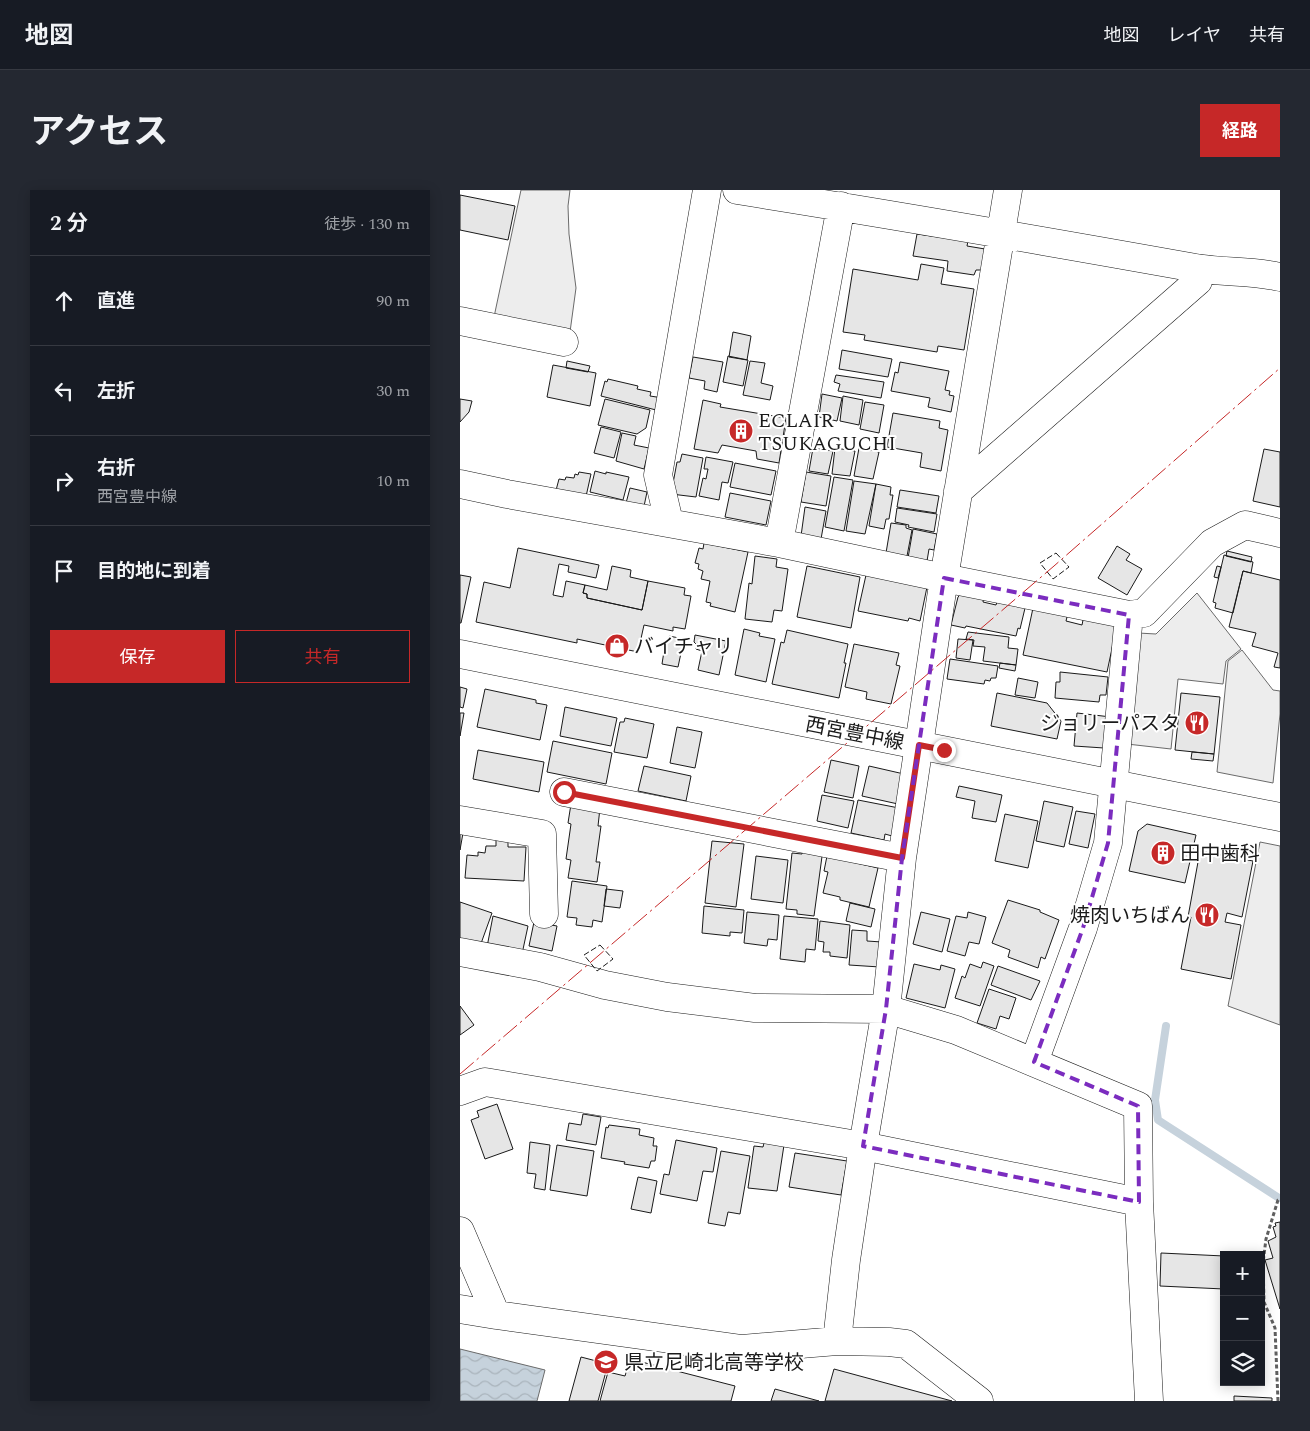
<!DOCTYPE html>
<html lang="ja">
<head>
<meta charset="utf-8">
<style>
  body { margin:0; font-family:Spectral,"Noto Sans JP",serif; background:#242831; color:#f1f3f6 }
  .controls { position:absolute; right:15px; bottom:15px; display:grid; overflow:hidden; border-radius:0px; box-shadow:0 2px 12px #0003 }
  .controls button { width:45px; height:45px; display:grid; place-items:center; padding:0; border:0; border-bottom:1px solid #363941; background:#171b24; color:#f1f3f6; font:25px sans-serif }
  .stop { position:absolute; width:15px; height:15px; margin:-11px; border:4px solid #c62828; border-radius:50%; background:#fff }
  .stop.end { background:#c62828; border-color:#fff; box-shadow:0 1px 5px #0008 }
  .list { margin:0; padding:0; list-style:none }
  h2 { display:flex; justify-content:space-between; align-items:center; height:65px; margin:0; padding:0 20px; font-size:21px }
  h2 small { font-size:16px; font-weight:400; color:#9ea1a6 }
  .list li { display:grid; grid-template-columns:32px 1fr auto; gap:15px; align-items:center; box-sizing:border-box; height:90px; padding:0 20px; border-top:1px solid #363941 }
  .list b { display:block; font-size:19px; white-space:nowrap }
  .list p { margin:0; font-size:16px; white-space:nowrap; color:#9ea1a6 }
  .list em { font-size:16px; font-style:normal; color:#9ea1a6 }
  .actions { display:flex; gap:10px; padding:15px 20px }
  .actions a { flex:1; padding:11px 0; border:1px solid #c62828; border-radius:0px; text-align:center; font-size:18px; color:#c62828 }
  .actions .main { background:#c62828; color:#fff }
  .icon { flex:none; width:28px; height:28px; fill:none; stroke:currentColor; stroke-width:2; stroke-linecap:round; stroke-linejoin:round }
  .map { position:relative; flex:none; width:820px; height:1211px; overflow:hidden; border-radius:0px }
  header { display:flex; align-items:center; gap:30px; box-sizing:border-box; height:70px; padding:0 25px; background:#171b24; border-bottom:1px solid #363941 }
  header strong { font-size:24px }
  nav { display:flex; gap:28px; margin-inline-start:auto; font-size:18px }
  .intro { display:flex; align-items:center; justify-content:space-between; box-sizing:border-box; height:120px; padding:0 30px }
  h1 { margin:0; font-size:35px }
  .button { padding:12px 22px; border-radius:0px; background:#c62828; color:#fff; font-size:18px; font-weight:700 }
  main { display:flex; gap:30px; padding:0 30px }
  aside { flex:1; background:#171b24; border-radius:0px; box-shadow:0 2px 12px #0003 }
  .map>svg:first-child { display:block }
  .parking { fill:#ededed; stroke:#6a6a6a }
  .water { fill:url(#water-waves); stroke:#6a6a6a }
  .lines { fill:none; stroke-linecap:round; stroke-linejoin:round }
  .stream { stroke:#c6d2dc; stroke-width:8 }
  .building { fill:#e6e6e6; stroke:#1a1a1a }
  .minor-casing { stroke:#1a1a1a; stroke-width:29 }
  .major-casing { stroke:#1a1a1a; stroke-width:29 }
  .path { stroke:#5f5f5f; stroke-width:3; stroke-dasharray:4 2.5; stroke-linecap:butt }
  .minor { stroke:#fff; stroke-width:28 }
  .major { stroke:#fff; stroke-width:28 }
  .fence { stroke:#1a1a1a; stroke-width:1; stroke-dasharray:6 2.5; stroke-linecap:butt }
  .power { stroke:#c62828; stroke-width:1; stroke-dasharray:18 4 2.5 4; stroke-linecap:butt }
  .route { stroke:#c62828; stroke-width:6 }
  .marked { fill:none; stroke:#7b2cbf; stroke-width:4; stroke-dasharray:10 6; stroke-linejoin:round }
  .labels { text-anchor:middle; stroke-width:4; stroke-linejoin:round; paint-order:stroke }
  .poi-label { font-size:20px; fill:#1a1a1a; stroke:#fff; text-anchor:start }
  .street-label { font-size:20px; fill:#1a1a1a; stroke:#fff }
</style>
</head>
<body>
<header>
<strong>地図</strong>
<nav><a>地図</a><a>レイヤ</a><a>共有</a></nav>
</header>
<div class="intro"><h1>アクセス</h1><a class="button">経路</a></div>
<main>
<aside>
<h2>2 分<small>徒歩 · 130 m</small></h2>
<ul class="list">
<li><svg class="icon" aria-label="ahead" viewBox="0 0 24 24"><path d="M12 20V5M6 11l6-6 6 6"/></svg><div><b>直進</b></div><em>90 m</em></li>
<li><svg class="icon" aria-label="left" viewBox="0 0 24 24"><path d="M17 20v-9H6M10 6l-5 5 5 5"/></svg><div><b>左折</b></div><em>30 m</em></li>
<li><svg class="icon" aria-label="right" viewBox="0 0 24 24"><path d="M7 20v-9h11M14 6l5 5-5 5"/></svg><div><b>右折</b><p>西宮豊中線</p></div><em>10 m</em></li>
<li><svg class="icon" aria-label="arrive" viewBox="0 0 24 24"><path d="M6 21V4h12l-3 4 3 4H6"/></svg><div><b>目的地に到着</b></div></li>
</ul>
<div class="actions"><a class="main">保存</a><a>共有</a></div>
</aside>
<div class="map">
<svg width="820" height="1211" viewBox="0 0 820 1211">
  <defs>
    <pattern id="water-waves" width="16" height="10" patternUnits="userSpaceOnUse" patternTransform="scale(1.25)"><rect width="16" height="10" fill="#c6d2dc"/><path d="M0 5q4-4 8 0t8 0" fill="none" stroke="#aab4bc"/></pattern>
  </defs>
  <rect width="100%" height="100%" fill="#fff"/>
  <!-- parking -->
  <path class="parking" d="M61 0H110L108 16 109 44 116 98 110 142 34 127Z
    M737 403 781 459 766 471 763 494 718 489 711 559 667 554 678 443 696 444Z
    M782 460 813 500 820 501V524L813 593 757 582 768 471Z
    M800 652 820 656V835L768 816Z"/>
  <!-- water -->
  <path class="water" d="M0 1159 85 1180 77 1211H0Z"/>
  <g class="lines">
    <!-- stream -->
    <path class="stream" d="M706 836 695 910 698 930 819 1008"/>
  </g>
  <!-- building -->
  <path class="building" d="M0 5 55 16 48 50 0 40Z
    M457 44 508 51 507 56 525 59 522 80H516L514 85 487 81 488 71 453 66Z
    M461 74 484 78 481 94 514 99 504 160 478 156 477 162 404 150 405 145 383 142 393 79 458 90Z
    M273 142 291 146 287 170 269 167Z
    M382 160 432 169 428 187 379 179Z
    M268 166 288 170 283 196 263 192Z
    M233 167 263 172 257 202 244 199 245 191 229 188Z
    M107 171 130 176 128 182 106 178Z
    M290 171 305 173 301 193 313 196 310 210 283 205Z
    M440 172 489 181 485 200 490 201 489 205 494 206 491 222 468 217 470 208 431 201 435 182 438 183Z
    M93 175 136 183 130 216 87 207Z
    M376 185 424 192 421 208 378 201 380 194 374 192Z
    M148 189 178 196 177 199 191 202 190 206 203 208 200 221 141 206 145 191 147 192Z
    M362 204 382 208 377 231 359 227Z
    M383 206 403 210 399 235 380 231Z
    M0 209 12 211 9 222 0 232Z
    M145 209 190 220 186 238 177 244 138 235Z
    M243 210 261 214 260 217 326 228 319 273 297 269 296 261 262 255 258 263 234 259Z
    M405 212 424 215 419 243 400 239Z
    M433 223 480 231 479 238 488 240 481 281 460 277 462 263 427 257Z
    M141 237 161 242 154 268 134 263Z
    M162 243 176 246 174 255 189 258 184 279 156 271Z
    M353 258 373 261 368 284 349 281Z
    M375 258 395 261 390 286 372 284Z
    M399 258 419 262 413 289 394 286Z
    M804 259 820 262V317L793 311Z
    M222 264 243 268 236 307 211 304 217 272H220Z
    M246 267 273 272 268 293 262 292 259 310 239 306 243 288 246 289 248 279H244Z
    M275 273 316 281 311 305 270 297Z
    M135 281 146 284V282L169 287 163 310 130 302Z
    M119 282 131 284 125 311 95 304 99 289 105 290 106 287 114 288 115 284 118 285Z
    M346 282 371 286 366 316 341 312Z
    M374 287 393 290 384 341 365 337Z
    M394 291 416 294 405 344 386 341Z
    M416 294 431 297 430 305H433L429 329H426L424 339 409 336Z
    M170 298 187 302 183 321 165 317Z
    M440 300 479 306 476 323 437 317Z
    M270 303 311 311 306 335 265 327Z
    M345 317 366 321 361 349 341 346Z
    M437 318 477 324 474 342 448 337 449 335 435 332Z
    M431 333 446 335V338L452 340 447 366 426 363Z
    M453 339 477 344 474 360 469 359 467 371 448 368Z
    M244 353 288 362 275 422 250 416 251 413 246 412 250 391 241 389 243 381 238 379 239 374 235 373 239 358 243 359Z
    M657 356 670 364 666 370 682 379 667 405 638 388Z
    M58 358 139 375 136 388 108 382 109 376 99 374 93 405 103 407 106 391 125 395 123 403 127 404V408L182 420 188 391 225 398 224 405 231 406 225 439 213 437V441L184 435 178 462 117 449V453L16 432 24 392 50 398Z
    M767 361 792 367 791 372 766 366Z
    M764 365 793 372 791 383 783 381 773 423 755 418 756 413 753 412Z
    M295 366 317 369 316 377 328 379 322 421 314 420 312 432 285 429 289 393 292 394Z
    M152 376 171 380 170 387 188 391 182 420 127 408V404L123 403 125 395 147 400Z
    M347 376 400 387 391 438 337 427Z
    M757 376 761 377 758 388 754 387Z
    M783 381 820 390V478L814 477 818 463 792 456 796 443 769 437Z
    M0 385 11 387 1 433H0Z
    M406 385 467 397 460 431 449 428 448 431 398 421Z
    M504 401 524 406 523 412 536 415 538 408 566 414 560 439 558 438 556 446 506 436 505 438 491 435 498 407Z
    M573 418 608 423 606 431 622 435 624 425 657 435 647 482 563 465Z
    M284 439 300 443 299 446 315 449 306 492 275 485Z
    M327 440 388 454 384 473H386L379 508 312 494 321 452 324 453Z
    M508 442 549 447 548 458 558 459 556 475 523 471 525 457 513 456 514 450 506 449Z
    M235 445 266 451 259 485 238 480 242 461 236 459 237 455 234 452Z
    M209 446 224 449 218 477 202 474 205 455Z
    M498 449 513 450 510 470 496 468Z
    M394 454 439 463 436 475 440 476 431 514 406 509 407 502 385 497Z
    M490 469 538 476 536 488H531L530 491 525 490 524 494 487 489Z
    M540 473 556 475 555 481 539 478Z
    M600 482 648 487 646 505H640L639 512 595 508 596 492H600Z
    M558 488 578 492 575 508 555 505Z
    M0 497 7 499 3 518 0 517Z
    M25 499 76 510V513L87 515 80 550 17 537Z
    M537 503 587 513 601 531 597 549 531 536Z
    M721 503 760 507 754 564 715 560Z
    M105 517 157 528 151 556 100 546Z
    M0 523H4L0 546Z
    M617 523 651 527 644 558 614 556Z
    M165 528 194 534 187 568 154 562 160 532H164Z
    M217 537 242 542 235 578 210 573Z
    M93 551 152 563 146 594 87 582Z
    M18 560 84 572 79 602 13 589Z
    M732 562 754 564 753 571 731 569Z
    M371 570 399 576 393 608 364 602Z
    M184 576 231 586 226 611 178 601Z
    M409 576 444 584 438 614 402 606Z
    M499 596 542 605 536 632 512 628 515 611 496 607Z
    M362 605 394 611 388 638 357 631Z
    M398 610 439 618 432 646 425 644 424 650 391 643Z
    M584 611 613 617 604 657 576 651Z
    M111 614 140 618 138 636H141L136 672H140L137 692 108 688 111 670 106 669 111 634 108 633Z
    M616 621 635 624 628 658 609 654Z
    M545 624 578 631 568 678 535 671Z
    M687 634 736 645 725 693 669 681 678 641Z
    M0 643H3L0 660Z
    M36 650H48V657H66L64 691 5 688 7 665 18 666V662L25 663 26 656H36Z
    M252 651 284 654 276 717 245 713Z
    M343 657 363 659 354 726 337 724V720L326 719 332 663 342 664Z
    M740 661 793 671 782 727 767 723 765 732 781 735 771 789 721 779 731 727H728Z
    M296 666 328 670 323 713 291 709Z
    M367 666 418 678 409 717 380 710V707L363 703 368 682 364 681Z
    M112 691 147 696 142 732 133 730 132 737 116 735 117 728 107 727Z
    M146 699 163 701 160 718 144 716Z
    M548 710 580 720V722L599 730 585 769 581 767 578 778 548 767 550 760 532 753Z
    M0 712 32 723 19 759 0 753Z
    M390 713 415 719 411 737 386 731Z
    M244 716 284 720 282 743 270 742V746L242 743Z
    M287 722 319 725 317 750 308 749 307 756 284 753Z
    M461 722 490 729 482 762 453 754Z
    M508 722 526 727 519 754 509 752 505 766 487 761 496 726 507 728Z
    M33 726 68 736 62 764 27 757Z
    M324 726 358 729 355 760 346 759 345 772 320 769Z
    M360 731 390 735 387 768 370 766V762H363L364 752 358 751Z
    M74 732 97 736 92 761 69 756Z
    M392 740 407 741V751L422 752 420 777 389 775Z
    M523 772 534 776 520 816 495 808 502 786 505 788 510 774 521 778Z
    M454 774 480 780 481 775 495 779 485 818 446 808Z
    M538 776 580 791 571 810 531 795Z
    M529 799 556 808 549 829 540 826 536 839 517 833Z
    M0 816 14 835 0 845Z
    M37 914 53 959 25 969 11 930 19 927 17 921Z
    M123 924 141 927 136 955 106 950 109 933 121 935Z
    M149 935 180 939 179 945 194 948 193 956H197L195 971H191L189 978 164 974 165 972 141 968 146 937 148 938Z
    M216 950 257 958 253 982 243 981 237 1011 200 1004 204 984 209 985Z
    M70 952 90 955 85 1000 74 998 76 984 67 983Z
    M304 953 324 955 317 1001 288 998 294 956 303 957Z
    M97 955 134 961 127 1006 90 1000Z
    M261 961 290 966 280 1024 268 1022 265 1036 248 1033Z
    M335 963 387 971 381 1005 329 997Z
    M178 987 197 991 191 1023 171 1019Z
    M820 1032V1119L805 1070 813 1068 808 1051 816 1047 813 1037 816 1036 815 1033Z
    M701 1063 764 1066V1099L700 1096Z
    M121 1167 148 1174 138 1211H109Z
    M170 1169 275 1196 271 1211H140L148 1182 165 1186Z
    M374 1179 492 1211H365Z
    M315 1199 359 1211H311Z
    M774 1206 812 1208V1211H774Z"/>
  <g class="lines">
    <defs>
      <path id="minor" d="M277 0C428 24 579 50 730 77 760 83 790 80 820 87
        M0 131 104 152
        M0 294 47 304 319 353 484 388 669 425
        M498 301 738 91 739 79
        M209 332 198 285 247 0
        M319 353 381 16
        M104 602 442 668
        M0 630 82 644 84 724
        M0 762 80 777 145 795 207 807 295 818 426 819 496 840 678 916 679 1012 689 1211
        M574 872 623 738 648 653 669 425 684 423 752 353 785 335 820 343
        M0 901 25 892 403 956 679 1012
        M0 1041 36 1125
        M0 1119 36 1125 282 1159 377 1151 429 1152 446 1154 519 1211
        M377 1151 386 1070 403 956 426 819 442 668 484 388 548 0"/>
      <path id="major" d="M0 464 820 627"/>
    </defs>
    <!-- minor casing -->
    <use href="#minor" class="minor-casing"/>
    <!-- major casing -->
    <use href="#major" class="major-casing"/>
    <!-- path -->
    <path class="path" d="M818 1211 815 1138 804 1112 803 1073 806 1049 818 1010 820 1009"/>
    <!-- minor -->
    <use href="#minor" class="minor"/>
    <!-- major -->
    <use href="#major" class="major"/>
    <!-- fence -->
    <path class="fence" d="M596 363 609 377 593 389 580 373Z
      M140 755 153 769 137 781 124 765Z"/>
    <!-- power -->
    <path class="power" d="M0 884 594 376 820 178"/>
  </g>
  <g class="lines">
    <!-- route -->
    <path class="route" d="M104 602 442 668 459 555 484 560"/>
  </g>
  <!-- marked area -->
  <path class="marked" d="M484 388 669 425 648 653 623 738 574 872 678 916 679 1012 403 956 426 819 442 668Z"/>
  <!-- icons -->
  <defs>
    <symbol id="building-disc" viewBox="-11 -11 22 22"><circle r="9.5" fill="#c62828" stroke="#fff"/><path d="M-4-6H4V6H1V3H-1V6H-4ZM-2.5-4.3h1.7v1.8h-1.7ZM.8-4.3h1.7v1.8H.8ZM-2.5-1h1.7V.8h-1.7ZM.8-1h1.7V.8H.8Z" fill="#fff"/></symbol>
    <symbol id="shop-disc" viewBox="-11 -11 22 22"><circle r="9.5" fill="#c62828" stroke="#fff"/><path d="M-5-2.5h2.3a2.7 3.5 0 0 1 5.4 0H5L5.5 6h-11ZM-1.5-2.5h3a1.5 2.3 0 0 0-3 0Z" fill="#fff"/></symbol>
    <symbol id="restaurant-disc" viewBox="-11 -11 22 22"><circle r="9.5" fill="#c62828" stroke="#fff"/><path d="M-5-6h1v4h1v-4h1v4h1v-4h1v5L-1.5 .5V6h-2V.5L-5-1ZM5-6V6H3V1.5H1.5Q1.5-4 5-6Z" fill="#fff"/></symbol>
    <symbol id="school-disc" viewBox="-11 -11 22 22"><circle r="9.5" fill="#c62828" stroke="#fff"/><path d="M0-5L7-2L0 1L-7-2ZM-4 1L0 2.5L4 1V4Q0 6-4 4Z" fill="#fff"/></symbol>
  </defs>
  <g fill-rule="evenodd">
    <use href="#building-disc" x="267" y="227" width="28" height="28"/>
    <use href="#shop-disc" x="143" y="442" width="28" height="28"/>
    <use href="#restaurant-disc" x="723" y="519" width="28" height="28"/>
    <use href="#building-disc" x="689" y="649" width="28" height="28"/>
    <use href="#restaurant-disc" x="733" y="711" width="28" height="28"/>
    <use href="#school-disc" x="132" y="1158" width="28" height="28"/>
  </g>
  <g class="labels">
    <!-- poi labels -->
    <g class="poi-label">
      <text x="298" y="237">ECLAIR<tspan x="298" dy="23">TSUKAGUCHI</tspan></text>
      <text x="174" y="463">バイチャリ</text>
      <text x="720" y="540" text-anchor="end">ジョリーパスタ</text>
      <text x="720" y="670">田中歯科</text>
      <text x="730" y="732" text-anchor="end">焼肉いちばん</text>
      <text x="164" y="1179">県立尼崎北高等学校</text>
    </g>
    <!-- street labels -->
    <g class="street-label">
      <text transform="translate(395 543) rotate(11)" y="7">西宮豊中線</text>
    </g>
  </g>
</svg>
<div class="controls">
<button>+</button>
<button>−</button>
<button><svg class="icon" aria-label="layers" viewBox="0 0 24 24"><path d="M12 4l9 5-9 5-9-5zM3 14l9 5 9-5"/></svg></button>
</div>
<div class="stop" style="left:104px;top:602px"></div>
<div class="stop end" style="left:484px;top:560px"></div>
</div>
</main>
</body>
</html>
